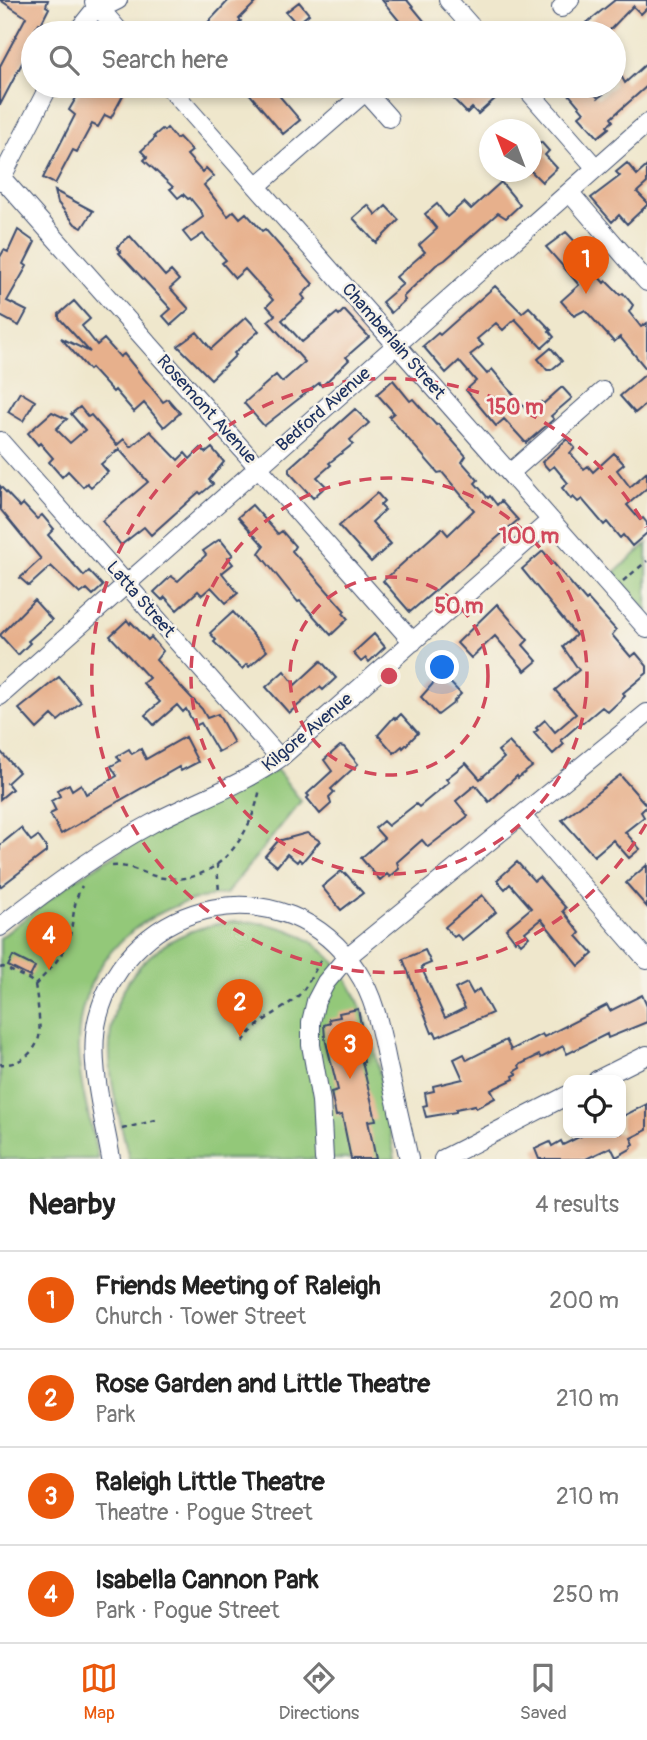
<!DOCTYPE html>
<html lang="en">
<head>
<meta charset="utf-8">
<style>
  body { margin:0; font-family:Pangolin,sans-serif; background:#f2f2f2; color:#222 }
  .controls { position:absolute; right:21px; bottom:21px; display:grid; overflow:hidden; border-radius:14px; box-shadow:0 4px 10px #0003 }
  .controls button { width:63px; height:63px; display:grid; place-items:center; padding:0; border:0; border-bottom:2px solid #e0e0e0; background:#fff; color:#222; font:35px sans-serif }
  .compass { position:absolute; left:479px; top:119px; width:63px; height:63px; border-radius:50%; background:#fff; box-shadow:0 4px 10px #0003; rotate:318deg }
  .you { position:absolute; left:443px; top:668px; width:24px; height:24px; margin:-18px; border:5px solid #fff; border-radius:50%; background:#1a73e8; box-shadow:0 0 0 10px #1a73e833 }
  .badge { display:grid; place-items:center; width:46px; height:46px; border-radius:50%; background:#ea580c; color:#fff; font-size:23px; font-weight:700 }
  .pin { position:absolute; translate:-50% -58px; filter:drop-shadow(0 2px 4px #0008) }
  .pin::after { content:''; position:absolute; top:37px; width:24px; height:21px; background:inherit; clip-path:polygon(0 0,100% 0,50% 100%) }
  .list { margin:0; padding:0; list-style:none }
  h2 { display:flex; justify-content:space-between; align-items:center; height:91px; margin:0; padding:0 28px; font-size:30px }
  h2 small { font-size:23px; font-weight:400; color:#767676 }
  .list li { display:grid; grid-template-columns:46px 1fr auto; gap:21px; align-items:center; box-sizing:border-box; height:98px; padding:0 28px; border-top:2px solid #e0e0e0 }
  .list b { display:block; font-size:26px; white-space:nowrap }
  .list p { margin:0; font-size:23px; white-space:nowrap; color:#767676 }
  .list em { font-size:23px; font-style:normal; color:#767676 }
  .icon { flex:none; width:38px; height:38px; fill:none; stroke:currentColor; stroke-width:2; stroke-linecap:round; stroke-linejoin:round }
  .map { position:relative; flex:none; width:647px; height:1159px; overflow:hidden }
  .search { position:absolute; background:#fff; box-shadow:0 4px 10px #0003; left:21px; right:21px; top:21px; height:77px; display:flex; align-items:center; gap:18px; box-sizing:border-box; padding:0 24px; border-radius:38px; color:#767676; font-size:26px }
  .sheet { height:483px; background:#fff }
  nav { display:flex; justify-content:space-around; align-items:center; box-sizing:border-box; height:98px; border-top:2px solid #e0e0e0; background:#fff; font-size:19px; color:#767676 }
  nav a { display:grid; justify-items:center; gap:4px }
  nav .on { color:#ea580c }
  .map>svg:first-child { display:block }
  .green { fill:#93c879; stroke:#577c6c; stroke-width:2 }
  .building { fill:#e7b08c }
  .lines { fill:none; stroke-linecap:round; stroke-linejoin:round }
  .minor-casing { stroke:#3b4b6e; stroke-width:20 }
  .path { stroke:#3b4b6e; stroke-width:2.5; stroke-dasharray:5 5; stroke-linecap:butt }
  .minor { stroke:#fff; stroke-width:18 }
  .ring { fill:none; stroke:#d1495b; stroke-width:3.5; stroke-dasharray:12 9 }
  .labels { text-anchor:middle; stroke-width:5; stroke-linejoin:round; paint-order:stroke }
  .street-label { font-size:18px; fill:#1b2f5e; stroke:#f7f3e8 }
  .centre { fill:#d1495b; stroke:#f7f3e8; stroke-width:3.5 }
  .ring-label { font-size:21px; text-anchor:middle; font-weight:bold; fill:#d1495b; stroke:#f7f3e8; stroke-width:5; stroke-linejoin:round; paint-order:stroke }
</style>
</head>
<body>
<div class="map">
<svg width="647" height="1159" viewBox="0 0 647 1159">
  <rect width="100%" height="100%" fill="#f7f3e8"/>
  <filter id="ink" filterUnits="userSpaceOnUse"><feTurbulence type="fractalNoise" baseFrequency=".0143" numOctaves="2"/><feDisplacementMap in="SourceGraphic" scale="14" xChannelSelector="R" yChannelSelector="G"/><feConvolveMatrix kernelMatrix="1 2 1 2 8 2 1 2 1" color-interpolation-filters="sRGB"/></filter>
  <filter id="wash" filterUnits="userSpaceOnUse"><feTurbulence type="fractalNoise" baseFrequency=".00686" numOctaves="4" result="noise"/><feDisplacementMap in="SourceGraphic" scale="28" xChannelSelector="R" yChannelSelector="G"/><feGaussianBlur stdDeviation="1.57" result="paint"/><feColorMatrix in="noise" values="0 0 0 0 0 0 0 0 0 0 0 0 0 0 0 0 0 1.4 0 .05"/><feComposite in="paint" operator="in"/></filter>
  <g filter="url(#wash)">
    <rect width="100%" height="100%" fill="#efe7cc"/>
    <!-- green -->
    <path class="green" d="M647 544V611L614 573Z
      M277 770 301 801 226 894C142 903 78 960 78 1048 79 1085 91 1123 98 1159H0V938L73 881 145 836Z
      M229 922C370 916 375 1055 395 1159H129C122 1126 111 1092 110 1058 106 982 156 932 229 922Z"/>
    <g id="blocks">
      <!-- building -->
      <path class="building" d="M0 0H48L46 6 49 8 41 24 39 23 33 33 28 45 31 46 0 105V66L26 17Z
        M229 0H258L239 19 241 21 229 33H198Z
        M382 0H407L434 33H409Z
        M615 0H647V8L641 14 633 6 607 33H593L585 24Z
        M299 2 309 14 297 24 286 12Z
        M614 63 625 83 647 63V86L611 118 613 121 607 126 609 128 598 137 579 116 584 112 562 86H587L598 98 614 86Z
        M83 86H128L111 118 105 115 98 127 92 124 77 152 73 150 55 184 43 178 75 115 69 110Z
        M243 86H271L300 120 283 134Z
        M441 86H503L494 93 497 97 478 114 472 108 467 113Z
        M167 128 176 139 179 137 192 151 187 155 202 172 206 168 214 176 204 185 228 216 234 211 240 218 246 213 262 231 265 229 313 284 302 295 305 299 282 320 302 342 337 313 339 315 344 310 369 337 346 357 349 360 322 386 319 383 264 426 244 403 276 375 282 382 305 362 268 321 275 315 267 306 273 300 245 269 235 278 222 263 226 260 203 234 191 242 183 232 203 217 202 213 190 198 188 199 183 194 178 198 170 189 173 187 144 160 147 157 141 151 155 138 154 136 162 129 164 131Z
        M531 140 537 146 541 142 549 151 545 155 557 168 542 182 531 171Z
        M627 163 637 175 647 166V183L637 192 647 202V205L627 224 619 215 612 222 591 198 620 176 616 172Z
        M501 182 520 205 506 218 498 213 445 260 436 265 403 297 405 300 391 313 382 302 403 284 396 277 425 252 419 245 437 229 425 214 437 204 447 217 464 202 471 209Z
        M55 191 93 211 82 228 75 224 58 203Z
        M368 205 376 215 386 206 399 220 376 243 353 218Z
        M18 230 35 242 24 264 27 266 7 301 27 311 19 326 0 316V257L4 250 8 252Z
        M566 232 581 248 577 252 604 283 606 281 620 295 623 293 633 305 629 312 641 327 647 323V370L620 337 614 342 585 310 574 316 561 301 579 285 546 247Z
        M130 236 165 276 171 271 179 280 170 288 189 309 171 325 163 316 171 309 119 253 121 252 117 247Z
        M495 286 522 313 529 307 551 330 549 331 554 337 542 348 515 319 503 330 496 323 477 339 483 345 470 355 487 374 492 369 529 413 541 402 543 404 562 387 572 398 551 416 554 419 526 443 504 419 496 426 466 390 476 381 459 361 446 373 423 346 438 333 440 335Z
        M74 301 90 319 82 326 97 345 104 339 120 357 124 354 163 402 168 399 180 413 164 427 144 403 134 412 115 390 113 392 91 368 89 370 61 338 90 352 59 318V314Z
        M246 317 259 331 234 353 236 355 211 379 178 346 197 332 211 349Z
        M551 348 562 361 551 370H547L538 359Z
        M647 373V403L635 413 620 396Z
        M393 380 410 401 413 399 436 425 438 424 466 456 462 462 478 480 475 483 488 498 490 496 497 505 501 501 518 520 410 612 383 581 442 528 448 535 474 510 442 472 438 473 389 417 394 413 377 394Z
        M20 392 35 401 23 421 8 412Z
        M80 407 88 417 91 415 117 445 124 439 131 447 150 431 178 460 185 453 190 459 201 448 206 453 212 448 224 462 209 480 213 484 201 494 199 492 151 535 144 527 121 545 102 521 148 482 119 449 101 464 108 472 91 487 87 483 83 487 68 471 62 477 49 462 53 458 40 443 38 445 28 433 52 412 67 419 56 429 70 443 85 430 71 414Z
        M355 409 369 423 350 440 353 444 329 463 331 465 317 477 326 486 313 498 289 472V468Z
        M567 439 575 448 570 453 584 469 588 466 593 472 614 453 624 464 617 470 630 487 647 472V488L627 505 640 520 643 518 647 523V533L632 546 623 535 620 538 607 522 604 525 582 499 578 502 573 497 571 499 562 488 568 483 554 466 549 470 542 462Z
        M0 486 20 507 23 504 37 519 42 515 54 529 48 535 84 576 89 571 103 586 93 595 87 589 80 594 51 566 29 586 20 578 41 559 0 509Z
        M377 493 384 501 380 505 385 510 372 522 391 544 371 562 339 526Z
        M252 505 278 534 282 531 295 546 292 551 345 611 343 613 348 619 331 635 300 601 298 602 259 553 264 546 238 517Z
        M220 539 233 555 228 558 233 564 222 573 238 593 226 603 211 587 202 595 198 591 177 610 165 597 162 600 154 592 171 576 178 581 206 555 203 551Z
        M543 551 586 601 588 599 616 630 612 635 631 657 636 653 647 666V673L623 693 625 696 608 712 602 707 583 723 582 722 561 740 564 744 553 754 534 733 538 730 536 728 545 720 555 732 576 714 555 690 579 670 563 647 576 635 522 569Z
        M34 600 52 620 28 641 30 643 18 655 0 635Z
        M497 604 528 640 523 645 537 661 525 671 495 636 471 658 457 643Z
        M233 612 267 651 249 667 247 664 242 669 214 642 216 640 210 633Z
        M127 620 130 624 131 622 148 640 151 637 163 651 156 660 202 709 207 718 218 714 234 743 218 752 201 723 195 726 186 709 183 712 177 705 154 725 145 715 160 702 143 683 149 678 110 636Z
        M374 634 385 647 369 662 366 658 361 662 353 653Z
        M321 661 336 678 323 690 320 687 289 713 266 687 284 671 295 685Z
        M444 676 461 694 454 701 455 702 438 715 421 697 437 679 439 681Z
        M59 677 81 702 58 721 52 715 37 729 19 709Z
        M401 714 418 733 403 748 402 746 394 753 378 735 394 717 396 719Z
        M185 737 198 762 181 771 179 767 61 834 50 814 56 811 51 801 60 796 57 790 69 784 72 790 81 784 86 794 117 776 111 766 120 761 117 756 129 749 132 754 141 749 146 759Z
        M509 742 532 767 518 778 517 776 489 802 475 785 456 801 468 816 428 847 422 840 397 862 399 869 390 877 387 874 380 880 361 858 384 838 375 828 383 821 388 826 416 804 419 807 449 782 446 779 466 763 480 779 504 758 498 751Z
        M340 746 344 747 358 764 331 789 334 792 329 797 331 804 320 814 307 798 309 796 307 794 332 771 324 760Z
        M0 751 19 772 7 783 12 789 0 799Z
        M620 775 647 806 641 812 644 817 625 832 640 849 629 858 613 840 594 856 562 820Z
        M21 828 31 841 38 836 46 847V852L0 887V845Z
        M307 833 320 841 302 862 299 859 297 862 287 854 277 866 265 856 278 841Z
        M517 862 534 881 539 877 566 908 563 911 580 933 577 936 593 954 579 966 541 919 525 932 529 937 521 944 517 939 515 941 506 929 531 908 510 884 505 889 497 880Z
        M647 865V907L626 883Z
        M341 871 345 875 346 874 363 893 341 910 322 887Z
        M482 895 496 912 462 940 457 935 454 937 445 927Z
        M425 950 431 963 421 967 445 1018 465 1008 455 989 467 983 473 994 479 989 492 1013 437 1037 435 1032 432 1033 403 959Z
        M13 956 35 967 30 977 8 966Z
        M642 995 647 1006V1022L608 1038 607 1034 567 1054 563 1046 541 1058 539 1055 519 1065 520 1068 515 1071 517 1074 513 1076 514 1079 491 1090 495 1098 476 1108 475 1105 456 1109V1112L426 1117 423 1106 427 1105 425 1093 434 1091 433 1086 463 1079 454 1059 464 1054 467 1060 506 1040 511 1050 542 1034 544 1037 607 1005 610 1011Z
        M358 1009 362 1030 358 1031 364 1062H362L376 1120 368 1121 376 1159H351L342 1115 336 1116 331 1092 338 1090 325 1038 324 1025 330 1023 329 1019 340 1017 339 1013Z
        M647 1104V1130L631 1138 634 1144 631 1146 632 1148 616 1157 611 1147 586 1159H539L535 1149 550 1142 552 1146 561 1141 563 1145 581 1136 579 1133H621V1117Z"/>
    </g>
  </g>
  <g filter="url(#ink)">
    <use href="#blocks" fill-opacity="0" stroke="#3b4b6e" stroke-width="2"/>
    <g class="lines">
      <defs>
        <path id="minor" d="M448 0 477 33
          M94 2 121 33
          M561 8 570 0
          M76 33 92 13 118 0
          M168 86 647 629
          M524 86 596 168
          M365 91 389 118
          M0 176 413 642
          M0 181 49 86
          M257 186 372 86
          M569 192 647 282
          M0 441 280 758
          M510 473 603 391
          M0 696 647 123
          M522 816 647 960
          M0 927C48 889 97 853 151 824 194 801 241 786 280 758L551 520
          M597 1080 647 1055
          M111 1159C104 1117 87 1059 98 1017 129 897 287 863 357 971 376 999 381 1033 388 1066 395 1097 402 1128 409 1159
          M324 1159 321 1101 311 1045V1022L316 1001 326 982 347 957 647 713
          M443 1159 568 1095"/>
      </defs>
      <!-- minor casing -->
      <use href="#minor" class="minor-casing"/>
      <!-- path -->
      <path class="path" d="M623 581 647 561
        M217 864 219 893
        M112 866C131 864 146 876 164 878 217 886 252 835 260 788
        M0 968 3 967 30 980 35 985C37 995 41 1028 39 1037 35 1054 17 1066 0 1064
        M35 985C49 971 65 954 70 935 74 918 73 901 82 886
        M243 1042C259 1018 281 1013 299 995 309 985 315 968 323 957
        M122 1129 156 1120"/>
      <!-- minor -->
      <use href="#minor" class="minor"/>
    </g>
  </g>
  <!-- distance rings -->
  <g class="ring">
    <circle cx="389" cy="676" r="99"/>
    <circle cx="389" cy="676" r="198"/>
    <path d="M646 824A297 297 0 1 1 646 527"/>
  </g>
  <g class="labels">
    <!-- street labels -->
    <g class="street-label">
      <text transform="translate(394 341) rotate(49)" y="6">Chamberlain Street</text>
      <text transform="translate(207 409) rotate(48)" y="6">Rosemont Avenue</text>
      <text transform="translate(323 409) rotate(-41)" y="6">Bedford Avenue</text>
      <text transform="translate(141 599) rotate(49)" y="6">Latta Street</text>
      <text transform="translate(307 732) rotate(-40)" y="6">Kilgore Avenue</text>
    </g>
  </g>
  <circle cx="389" cy="676" r="10" class="centre"/>
  <g class="ring-label">
    <text x="515" y="414">150 m</text>
    <text x="529" y="543">100 m</text>
    <text x="459" y="613">50 m</text>
  </g>
</svg>
<div class="controls">
<button><svg class="icon" aria-label="locate" viewBox="0 0 24 24"><circle cx="12" cy="12" r="6"/><path d="M12 2v4M12 18v4M2 12h4M18 12h4"/></svg></button>
</div>
<svg class="compass" viewBox="-18 -18 36 36"><path d="M0-13l5 13h-10z" fill="#e53935"/><path d="M0 13l5-13h-10z" fill="#767676"/></svg>
<div class="you"></div>
<div class="pin badge" style="left:586px;top:294px">1</div>
<div class="pin badge" style="left:240px;top:1037px">2</div>
<div class="pin badge" style="left:350px;top:1079px">3</div>
<div class="pin badge" style="left:49px;top:970px">4</div>
<div class="search"><svg class="icon" aria-label="search" viewBox="0 0 24 24"><circle cx="10" cy="10" r="6"/><path d="M15 15l6 6"/></svg>Search here</div>
</div>
<section class="sheet">
<h2>Nearby<small>4 results</small></h2>
<ul class="list">
<li><span class="badge">1</span><div><b>Friends Meeting of Raleigh</b><p>Church · Tower Street</p></div><em>200 m</em></li>
<li><span class="badge">2</span><div><b>Rose Garden and Little Theatre</b><p>Park</p></div><em>210 m</em></li>
<li><span class="badge">3</span><div><b>Raleigh Little Theatre</b><p>Theatre · Pogue Street</p></div><em>210 m</em></li>
<li><span class="badge">4</span><div><b>Isabella Cannon Park</b><p>Park · Pogue Street</p></div><em>250 m</em></li>
</ul>
</section>
<nav>
<a class="on"><svg class="icon" aria-label="map" viewBox="0 0 24 24"><path d="M3 6l6-2 6 2 6-2v14l-6 2-6-2-6 2zM9 4v14M15 6v14"/></svg>Map</a>
<a><svg class="icon" aria-label="directions" viewBox="0 0 24 24"><path d="M12 3l9 9-9 9-9-9zM9 14v-3h6M13 9l2 2-2 2"/></svg>Directions</a>
<a><svg class="icon" aria-label="saved" viewBox="0 0 24 24"><path d="M7 4h10v16l-5-4-5 4z"/></svg>Saved</a>
</nav>
</body>
</html>
